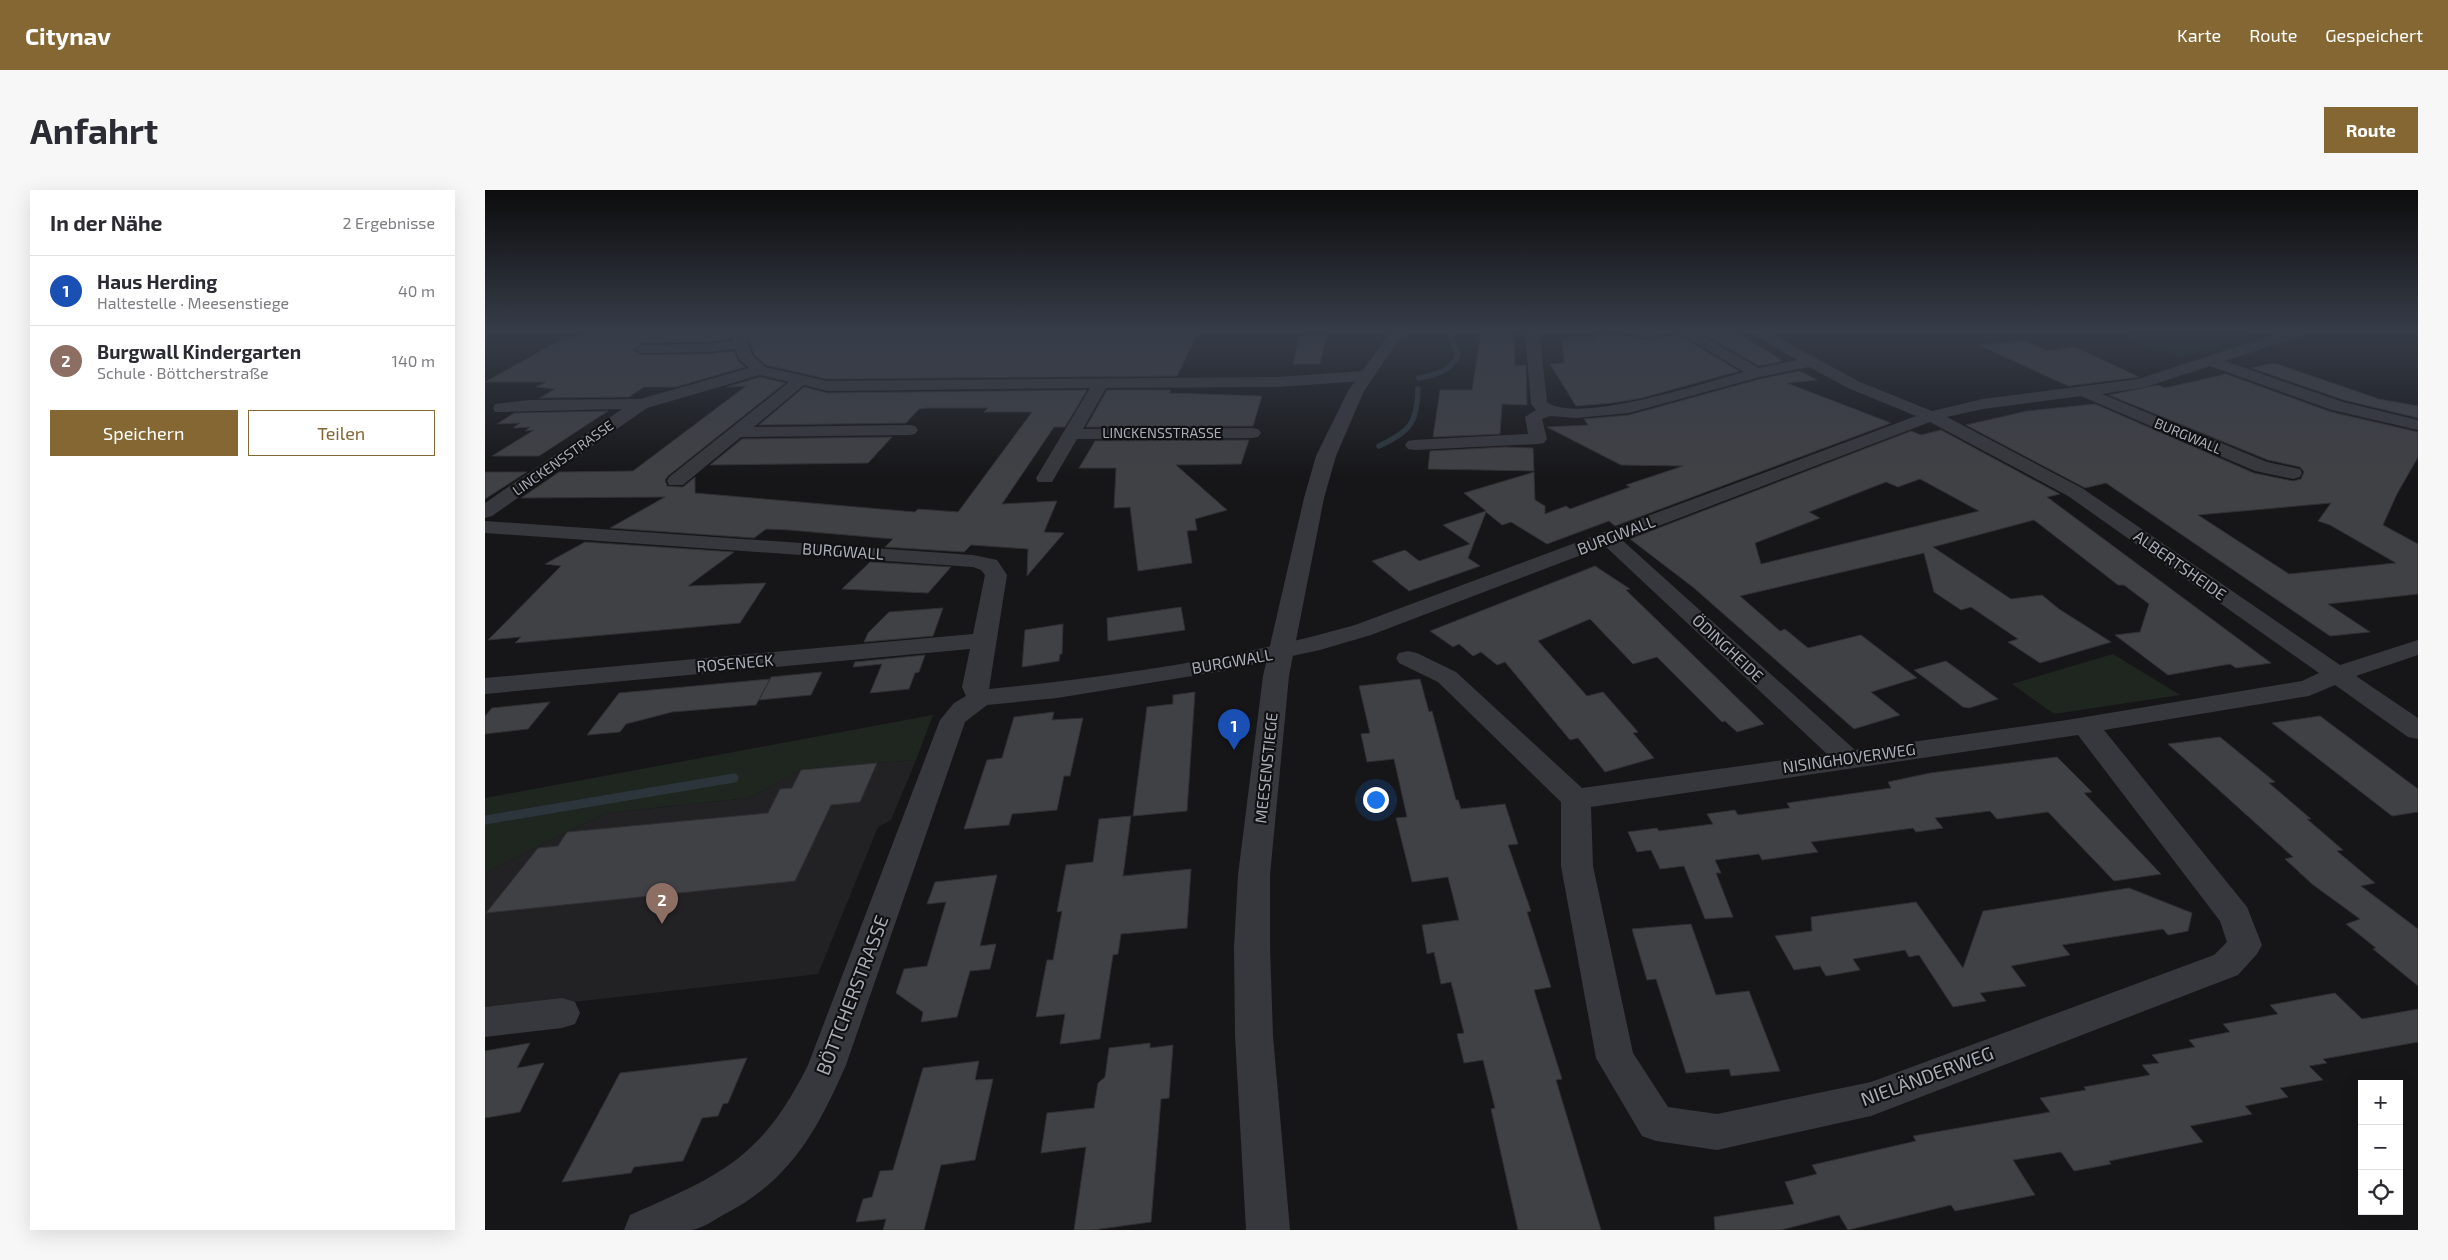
<!DOCTYPE html>
<html lang="de">
<head>
<meta charset="utf-8">
<style>
  body { margin:0; font-family:"Exo 2",sans-serif; background:#f7f7f7; color:#2b2b33 }
  .controls { position:absolute; right:15px; bottom:15px; display:grid; overflow:hidden; border-radius:0px; box-shadow:0 5px 20px #0002 }
  .controls button { width:45px; height:45px; display:grid; place-items:center; padding:0; border:0; border-bottom:1px solid #e1e1e2; background:#fff; color:#2b2b33; font:25px sans-serif }
  .you { position:absolute; left:890px; top:609px; width:18px; height:18px; margin:-12px; border:4px solid #fff; border-radius:50%; background:#1a73e8; box-shadow:0 0 0 8px #1a73e833 }
  .badge { display:grid; place-items:center; width:32px; height:32px; border-radius:50%; background:#856733; color:#fff; font-size:16px; font-weight:700 }
  .pin { position:absolute; translate:-50% -41px; filter:drop-shadow(0 1px 2px #0008) }
  .pin::after { content:''; position:absolute; top:26px; width:18px; height:15px; background:inherit; clip-path:polygon(0 0,100% 0,50% 100%) }
  .list { margin:0; padding:0; list-style:none }
  h2 { display:flex; justify-content:space-between; align-items:center; height:65px; margin:0; padding:0 20px; font-size:21px }
  h2 small { font-size:16px; font-weight:400; color:#7c7c81 }
  .list li { display:grid; grid-template-columns:32px 1fr auto; gap:15px; align-items:center; box-sizing:border-box; height:70px; padding:0 20px; border-top:1px solid #e1e1e2 }
  .list b { display:block; font-size:19px; white-space:nowrap }
  .list p { margin:0; font-size:16px; white-space:nowrap; color:#7c7c81 }
  .list em { font-size:16px; font-style:normal; color:#7c7c81 }
  .actions { display:flex; gap:10px; padding:15px 20px }
  .actions a { flex:1; padding:11px 0; border:1px solid #856733; border-radius:0px; text-align:center; font-size:18px; color:#856733 }
  .actions .main { background:#856733; color:#fff }
  .icon { flex:none; width:28px; height:28px; fill:none; stroke:currentColor; stroke-width:2; stroke-linecap:round; stroke-linejoin:round }
  .map { position:relative; flex:none; width:1933px; height:1040px; overflow:hidden; border-radius:0px }
  header { display:flex; align-items:center; gap:30px; box-sizing:border-box; height:70px; padding:0 25px; background:#856733; color:#fff }
  header strong { font-size:24px }
  nav { display:flex; gap:28px; margin-inline-start:auto; font-size:18px }
  .intro { display:flex; align-items:center; justify-content:space-between; box-sizing:border-box; height:120px; padding:0 30px }
  h1 { margin:0; font-size:35px }
  .button { padding:12px 22px; border-radius:0px; background:#856733; color:#fff; font-size:18px; font-weight:700 }
  main { display:flex; gap:30px; padding:0 30px }
  aside { flex:1; background:#fff; border-radius:0px; box-shadow:0 5px 20px #0002 }
  .map>svg:first-child { display:block }
  .built { fill:#222225 }
  .green { fill:#1e261f }
  .lines { fill:none; stroke-linecap:round; stroke-linejoin:round }
  .stream-far1 { stroke:#2c353c; stroke-width:5.5 }
  .stream { stroke:#2c353c; stroke-width:9 }
  .building { fill:#404145; stroke:#303034; fill-rule:evenodd }
  .minor { fill:#37383d; fill-rule:evenodd }
  .tertiary { fill:#37383d; fill-rule:evenodd }
  .labels { text-anchor:middle; stroke-width:4.5; stroke-linejoin:round; paint-order:stroke }
  .far-street-label { font-size:14px; fill:#a8adb8; stroke:#111113 }
  .street-label { font-size:16px; fill:#a8adb8; stroke:#111113 }
  .near-street-label { font-size:19px; fill:#a8adb8; stroke:#111113 }
</style>
</head>
<body>
<header>
<strong>Citynav</strong>
<nav><a>Karte</a><a>Route</a><a>Gespeichert</a></nav>
</header>
<div class="intro"><h1>Anfahrt</h1><a class="button">Route</a></div>
<main>
<aside>
<h2>In der Nähe<small>2 Ergebnisse</small></h2>
<ul class="list">
<li><span class="badge" style="background:#1a4fb4">1</span><div><b>Haus Herding</b><p>Haltestelle · Meesenstiege</p></div><em>40 m</em></li>
<li><span class="badge" style="background:#8d6e63">2</span><div><b>Burgwall Kindergarten</b><p>Schule · Böttcherstraße</p></div><em>140 m</em></li>
</ul>
<div class="actions"><a class="main">Speichern</a><a>Teilen</a></div>
</aside>
<div class="map">
<svg width="1933" height="1040" viewBox="0 0 1933 1040">
  <rect width="100%" height="100%" fill="#161618"/>
  <!-- built -->
  <path class="built" d="M431 570 406 630 393 637 333 784 0 822V683L121 623 264 608 318 579Z"/>
  <!-- green -->
  <path class="green" d="M1624 141H1785L1696 168Z
    M1628 464 1695 505 1569 524 1527 494Z
    M448 525 431 570 318 579 264 608 121 623 0 683V608Z"/>
  <g class="lines">
    <!-- stream-far1 -->
    <path class="stream-far1" d="M934 188C950 185 966 181 973 165L963 141
      M894 256C925 241 932 234 933 199"/>
    <!-- stream -->
    <path class="stream" d="M0 630 249 588"/>
  </g>
  <!-- building -->
  <path class="building" d="M116 141H243L246 149 225 152 157 153 148 160 157 165 225 164 249 161 253 171 260 177 191 197H159L144 207 55 208 70 199 51 197 61 192H0L79 148 111 144Z
    M261 141 593 142 714 141 692 186 342 189 281 175 269 164Z
    M1248 141 1292 167 1298 171 1274 176 1214 142Z
    M996 142 1029 145 1030 176 1041 175 1042 215 1017 214 1015 244 948 247 955 200H987Z
    M1112 145 1152 147 1159 150 1194 145 1254 181 1157 208 1127 213 1091 216 1065 174 1079 173 1077 150 1113 148Z
    M815 146H841L835 174H808Z
    M1541 150 1562 161 1590 157 1654 187 1583 196 1494 155Z
    M1789 173 1894 209 1933 216V228L1859 210 1766 178Z
    M1315 181 1332 190 1302 193 1406 233 1130 336 1124 331 1062 354 1026 332 1017 335 1001 322 983 368 995 376 924 401 887 371 920 360 934 371 985 354 958 335 1001 321 979 303 1049 282 1050 310 1060 316V324L1081 316 1085 319 1145 297 1141 295 1198 276 1136 275 1062 237 1103 235 1099 229 1144 225 1275 189Z
    M1741 184 1846 222 1933 242V267L1912 304 1898 335 1933 354V404L1843 414 1885 442 1845 446 1621 293 1600 298 1481 235 1542 221 1610 214 1769 283 1808 291 1816 289 1819 282 1815 277 1783 270 1624 205 1673 195 1680 198ZM1846 313 1833 331 1845 335 1911 373 1804 384 1713 325Z
    M275 187 300 193 183 286 180 290 182 296 198 297 210 287V303L430 322 433 319 473 322 547 222H499L503 218H442L434 219 421 233 274 235 319 197 342 203 602 200 580 237H569L517 314 572 311 559 342 579 343 542 386 543 359 486 355 479 362 400 357 408 349 304 340 281 339 269 348 125 338 180 307 36 308 74 282 148 281 261 196 242 197Z
    M622 200H686L684 203 777 206 768 236 601 237Z
    M123 221 54 266H7L49 240 40 241 45 237 28 238 35 233 12 234 29 223Z
    M1456 240 1575 304 1562 307 1786 473 1751 478 1745 474 1683 485 1630 445 1655 442 1664 414 1639 395H1633L1549 330 1448 357 1526 409 1557 405 1574 419 1626 452 1555 473 1523 452 1533 449 1486 417 1476 420 1449 402 1439 363 1255 406 1295 441 1300 439 1323 458 1376 445 1432 488 1386 502 1415 525 1369 539 1209 398 1145 349 1426 241 1436 245ZM1435 289 1494 321 1276 374 1270 353 1335 328 1324 322 1401 292 1413 297Z
    M407 247 383 273 225 275 257 249Z
    M764 250 756 274 691 275 742 320 710 329 712 340 702 341 707 373 653 381 645 317 629 318 631 278H594L610 251Z
    M1020 257 1048 258 1049 281 943 279 945 261Z
    M0 282H42L0 309Z
    M100 352 249 362 203 396 281 393 255 433 30 453 36 447 3 450 76 376 60 374Z
    M385 372 466 377 443 403 357 399Z
    M1110 376 1145 399 1141 400 1279 534 1252 542 1240 531 1237 532 1172 467 1148 474 1105 429 1053 451 1102 506 1118 502 1153 542 1148 543 1169 568 1120 582 1093 548 1085 550 1020 472 1012 475 996 462 988 466 974 454 968 457 945 441Z
    M696 417 700 440 623 451 622 428Z
    M458 418 448 446 379 452 383 443 404 422Z
    M578 434 577 464H575L574 471 537 477 540 440Z
    M440 465 434 482 430 483 424 499 385 503 397 474 368 477 370 472Z
    M1461 471 1513 509 1484 518 1478 517 1429 480Z
    M337 482 326 505 274 510 286 487Z
    M285 489 271 515 187 522 141 534 135 542 102 545 134 503Z
    M935 489 944 522 947 521 971 610H973L976 619 1020 614 1033 654 1023 655 1046 721 1042 722 1066 797 1049 800 1077 889 1071 890 1116 1040H1033L1006 919 1010 918 998 870 979 873 972 844 979 843 966 792 956 794 949 762 942 764 937 735 974 730 963 687 927 692 911 628 922 627 909 569 882 572 876 544 885 543 874 496Z
    M710 502 702 621 648 626 662 517 688 514V505Z
    M65 512 43 539 0 544V526L7 518Z
    M569 522 567 530 598 528 585 586H579L572 620 527 624 524 635 479 639 502 570 517 568 529 527Z
    M1835 526 1933 599V622L1907 626 1787 533Z
    M1735 547 1790 592 1784 593 1826 629H1822L1858 660 1852 661 1890 693 1876 696 1933 739V796L1888 759 1891 758 1861 734 1875 729 1827 694 1800 669 1808 667 1683 554Z
    M1572 567 1607 602 1599 603 1676 684 1629 691 1563 622 1512 629 1505 621 1450 628 1458 638 1431 642 1428 638 1326 652 1333 662 1277 670 1274 664 1230 670 1236 683H1231L1248 727 1220 729 1199 676 1175 679 1166 660 1152 662 1143 642 1172 638 1174 641 1228 634 1222 624 1250 620 1253 625 1305 618 1302 613 1406 598 1403 592 1445 583Z
    M392 573 375 612 346 615 310 691 1 723 53 658 73 656 82 642 283 623 295 599 307 598 316 580Z
    M646 626 638 686 706 679 702 738 636 744 633 764 628 765 615 849 575 854 580 824 551 827 562 770H568L577 721 572 722 581 675 608 672 614 629Z
    M512 685 495 756 511 754 505 779 485 781 472 827 436 832 438 822 411 803 419 779 442 776 461 712 442 714 450 692Z
    M1644 698 1707 723 1703 741 1683 745 1678 739 1577 755 1585 765 1526 776 1541 796 1495 803 1501 811 1468 817 1434 765 1424 767 1420 760 1368 769 1375 780 1341 786 1335 776 1309 780 1290 746 1327 741 1326 727 1431 712 1478 778 1498 721Z
    M1206 734 1231 805 1264 801 1295 881 1246 886 1244 879 1201 883 1171 789 1162 790 1147 739Z
    M1850 803 1877 829 1933 819V852L1838 869 1842 873 1824 876 1838 890 1795 898 1803 907 1760 916 1767 924 1705 936 1718 952 1624 971 1626 974 1589 981 1576 962 1528 970 1550 1005 1470 1021 1466 1015 1363 1040 1354 1025 1296 1040H1230L1229 1027 1309 1014 1300 992 1332 984 1327 975 1431 951 1428 946 1565 922 1555 908 1601 900 1599 897 1665 885 1657 875 1674 873 1667 865 1710 857 1704 850 1745 842 1738 834 1793 824 1785 815Z
    M45 853 32 878 59 873 35 922 0 928V861Z
    M665 853V858L688 855 684 908 676 909 666 1032 608 1040H589L601 957 556 963 562 923 609 918 613 893 620 887 624 858Z
    M262 868 243 913 238 914 233 926 217 928 198 971 149 977 146 983 77 992 135 883Z
    M494 871 490 890 508 889 490 970 456 975 439 1040H398L401 1029 371 1032 378 1009 387 1007 395 981 408 980 438 878Z"/>
  <g class="lines">
    <!-- minor -->
    <path class="minor" d="M245 141H259L267 165 280 177 342 191 791 187 880 181 888 186 880 191 791 197 621 198 598 239 767 238 773 239 776 243 773 247 767 248 592 249 567 292H553L551 288 605 198 342 201 319 195 269 237 424 235 430 236 433 240 430 244 424 245 256 247 198 295H184L182 291 184 287 304 192 275 185 162 218 7 326 0 328V313L137 219 10 222 8 218 10 214 44 210 155 209 264 178 255 170 250 159 225 162 157 163 150 159 157 155 225 154 248 151Z
      M1040 141H1054L1062 212C1092 235 1222 192 1259 182L1191 141H1209L1274 178 1312 170 1263 141H1281L1375 192 1447 221 1498 209 1653 189 1800 141H1823L1821 144 1740 171 1858 212 1933 230V240L1847 220 1725 176 1661 197 1617 204 1782 272 1815 279 1817 283 1815 287 1808 289 1770 281 1596 206 1498 219 1462 227 1597 298 1855 475 1933 450V465L1871 486 1933 528V549L1923 547 1850 495 1824 506 1619 540 1762 717 1777 755 1772 764 1753 785 1386 926 1232 960 1171 951 1157 946 1111 868 1076 676V612L953 492 914 473 911 468 914 463 923 461 932 463 971 482 1097 598 1342 564 1120 356 886 445 835 460 738 481 572 508 502 515 480 532 361 875C332 941 305 991 238 1025 229 1030 218 1038 207 1040 189 1040 158 1040 139 1040L145 1025C236 985 277 968 323 875L455 530 469 513 481 506 477 497 485 459 0 504V488L488 444 500 385 496 380 488 377 0 343V331L488 365 512 370 522 385 504 499C627 487 751 469 870 435L1431 226 1363 198 1324 177 1275 187 1144 223 1091 228 1065 226 1057 229 1062 249 1059 253 1053 254 929 260 923 259 920 255 923 251 929 250 1043 244 1040 227 1051 220 1046 214ZM1445 232 1583 306 1834 483 1817 491 1582 530 1370 560 1137 350ZM1593 545 1735 731 1742 752 1729 765 1386 892 1232 924 1183 917 1148 863 1108 676 1106 617Z
      M1154 141H1184L1182 144 1159 148 1154 147 1152 144Z
      M77 808 90 812 95 823 90 834 77 838 0 847V817Z"/>
    <!-- tertiary -->
    <path class="tertiary" d="M906 141H922L906 161 879 201 851 266 839 308 804 486 785 685V757L788 846 805 1040H761L750 846 749 757 753 685 778 486 819 308 831 266 863 201Z"/>
  </g>
  <!-- sky -->
  <linearGradient id="sky" x2="0" y2="1"><stop stop-color="#0c0c0d"/><stop offset="0.49" stop-color="#363c48"/><stop offset="1" stop-color="#363c48" stop-opacity="0"/></linearGradient>
  <rect width="1933" height="287" fill="url(#sky)"/>
  <g class="labels">
    <!-- far-street labels -->
    <g class="far-street-label">
      <text x="677" y="248">LINCKENSSTRASSE</text>
      <text transform="translate(1703 246) rotate(23)" y="5">BURGWALL</text>
      <text transform="translate(78 268) rotate(-35)" y="5">LINCKENSSTRASSE</text>
    </g>
    <!-- street labels -->
    <g class="street-label">
      <text transform="translate(1131 345) rotate(-21)" y="6">BURGWALL</text>
      <text transform="translate(358 361) rotate(4)" y="6">BURGWALL</text>
      <text transform="translate(1695 375) rotate(35)" y="6">ALBERTSHEIDE</text>
      <text transform="translate(1243 458) rotate(43)" y="6">ÖDINGHEIDE</text>
      <text transform="translate(747 471) rotate(-10)" y="6">BURGWALL</text>
      <text transform="translate(250 473) rotate(-5)" y="6">ROSENECK</text>
      <text transform="translate(1364 568) rotate(-8)" y="6">NISINGHOVERWEG</text>
      <text transform="translate(781 578) rotate(-84)" y="6">MEESENSTIEGE</text>
    </g>
    <!-- near-street labels -->
    <g class="near-street-label">
      <text transform="translate(367 805) rotate(-69)" y="7">BÖTTCHERSTRASSE</text>
      <text transform="translate(1442 886) rotate(-20)" y="7">NIELÄNDERWEG</text>
    </g>
  </g>
</svg>
<div class="controls">
<button>+</button>
<button>−</button>
<button><svg class="icon" aria-label="locate" viewBox="0 0 24 24"><circle cx="12" cy="12" r="6"/><path d="M12 2v4M12 18v4M2 12h4M18 12h4"/></svg></button>
</div>
<div class="you"></div>
<div class="pin badge" style="left:749px;top:560px;background:#1a4fb4">1</div>
<div class="pin badge" style="left:177px;top:734px;background:#8d6e63">2</div>
</div>
</main>
</body>
</html>
